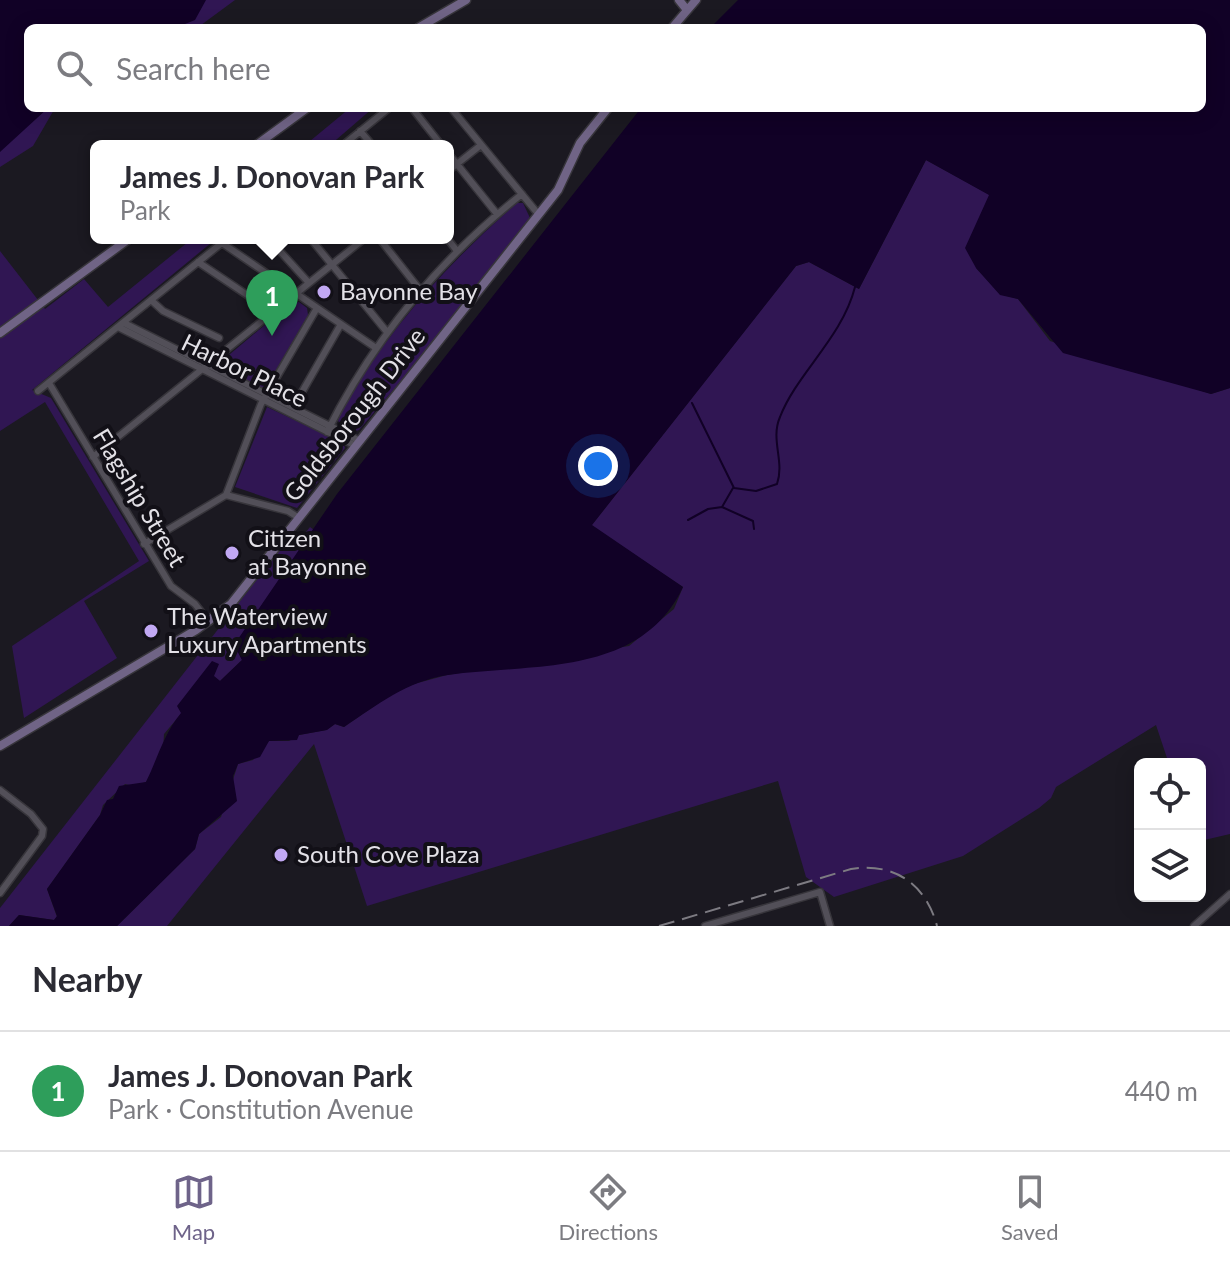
<!DOCTYPE html>
<html lang="en">
<head>
<meta charset="utf-8">
<style>
  body { margin:0; font-family:Lato,sans-serif; background:#f7f7f7; color:#2b2b33 }
  .controls { position:absolute; right:24px; bottom:24px; display:grid; overflow:hidden; border-radius:12px; box-shadow:0 4px 20px #0003 }
  .controls button { width:72px; height:72px; display:grid; place-items:center; padding:0; border:0; border-bottom:2px solid #e1e1e2; background:#fff; color:#2b2b33; font:40px sans-serif }
  .you { position:absolute; left:598px; top:466px; width:28px; height:28px; margin:-20px; border:6px solid #fff; border-radius:50%; background:#1a73e8; box-shadow:0 0 0 12px #1a73e833 }
  .badge { display:grid; place-items:center; width:52px; height:52px; border-radius:50%; background:#6e6389; color:#fff; font-size:26px; font-weight:700 }
  .pin { position:absolute; translate:-50% -66px; filter:drop-shadow(0 2px 4px #0008) }
  .pin::after { content:''; position:absolute; top:42px; width:28px; height:24px; background:inherit; clip-path:polygon(0 0,100% 0,50% 100%) }
  .popup { position:absolute; left:90px; top:140px; width:364px; height:104px; box-sizing:border-box; display:grid; place-content:center; border-radius:12px; background:#fff; filter:drop-shadow(0 2px 6px #0005); font-size:26px; white-space:nowrap; color:#7c7c81 }
  .popup b { font-size:30px; color:#2b2b33 }
  .popup::after { content:''; position:absolute; left:50%; top:100%; margin-left:-16px; border:16px solid transparent; border-top-color:#fff }
  .list { margin:0; padding:0; list-style:none }
  h2 { display:flex; justify-content:space-between; align-items:center; height:104px; margin:0; padding:0 32px; font-size:34px }
  h2 small { font-size:26px; font-weight:400; color:#7c7c81 }
  .list li { display:grid; grid-template-columns:52px 1fr auto; gap:24px; align-items:center; box-sizing:border-box; height:120px; padding:0 32px; border-top:2px solid #e1e1e2 }
  .list b { display:block; font-size:30px; white-space:nowrap }
  .list p { margin:0; font-size:26px; white-space:nowrap; color:#7c7c81 }
  .list em { font-size:26px; font-style:normal; color:#7c7c81 }
  .icon { flex:none; width:44px; height:44px; fill:none; stroke:currentColor; stroke-width:2; stroke-linecap:round; stroke-linejoin:round }
  .map { position:relative; flex:none; width:1230px; height:926px; overflow:hidden }
  .search { position:absolute; background:#fff; box-shadow:0 4px 20px #0003; left:24px; right:24px; top:24px; height:88px; display:flex; align-items:center; gap:20px; box-sizing:border-box; padding:0 28px; border-radius:12px; color:#7c7c81; font-size:30px }
  .sheet { height:224px; background:#fff }
  nav { display:flex; justify-content:space-around; align-items:center; box-sizing:border-box; height:112px; border-top:2px solid #e1e1e2; background:#fff; font-size:22px; color:#7c7c81 }
  nav a { display:grid; justify-items:center; gap:4px }
  nav .on { color:#6e6389 }
  .map>svg:first-child { display:block }
  .green { fill:#301653 }
  .water { fill:#110126 }
  .lines { fill:none; stroke-linecap:round; stroke-linejoin:round }
  .stream { stroke:#110126; stroke-width:2 }
  .street-casing { stroke:#37353b; stroke-width:9 }
  .secondary-casing { stroke:#37353b; stroke-width:11 }
  .street { stroke:#524f58; stroke-width:6 }
  .secondary { stroke:#706486; stroke-width:8 }
  .rail { stroke:#7d7b82; stroke-width:2; stroke-dasharray:16 8; stroke-linecap:butt }
  .poi-dot { fill:#c1a8f3; stroke:#121017; stroke-width:3 }
  .labels { text-anchor:middle; stroke-width:8; stroke-linejoin:round; paint-order:stroke }
  .poi-label { font-size:24px; fill:#e3e1e7; stroke:#121017; text-anchor:start }
  .street-label { font-size:24px; fill:#e3e1e7; stroke:#121017 }
</style>
</head>
<body>
<div class="map">
<svg width="1230" height="926" viewBox="0 0 1230 926">
  <rect width="100%" height="100%" fill="#1b1921"/>
  <!-- green -->
  <path class="green" d="M188 0H235L197 28H109Z
    M28 108H55L33 146 0 167V120Z
    M350 108H373L329 146H304Z
    M926 160 990 195 976 268 1000 294 1018 299 1050 341 1211 394 1230 388V834L1200 841V764H1169L1156 725 1056 787 1051 798 1039 808 963 856 834 897 806 877 778 781 367 906 314 744 167 926H117L195 849 199 834 221 817 238 764 253 760 269 741H289L299 735 326 730 335 724 344 727 393 693 414 684 447 675 629 646 674 609 683 587 591 526 796 266 809 262 859 289Z
    M517 203H523L530 218 424 354 359 430 353 432 340 425 338 420 343 408C389 328 448 263 517 203Z
    M193 238H217L32 390 51 398 149 561 84 601 117 658 24 718 12 646 139 561 45 402 0 431V251L45 309 84 279 108 307Z
    M299 302 307 308 308 315 266 387H260L217 365 291 303Z
    M267 407 343 443 345 448 297 508 235 487Z
    M310 527 314 530 235 644 242 660 220 681 213 676 164 734 163 751 146 782 134 786 125 784 103 805 100 815 47 889 57 917 54 920 19 915 9 926H0V908L295 531 302 537Z"/>
  <!-- water -->
  <path class="water" d="M0 0H206L195 20 175 28H28V108H48L0 152Z
    M738 0H1230V388L1211 394 1063 353 1018 299 1000 295 976 268 965 248 989 195 926 160 859 289 809 262 796 266 592 525 683 587C640 678 531 663 448 675 407 681 377 705 344 727L335 724 327 730 299 735 297 740 269 741 260 757 238 764 233 776 237 801 199 834 195 849 117 926H9L19 915 54 920 57 916 47 889 100 815 107 800 113 799 119 786 146 782C158 757 164 734 181 713L177 706 212 661 219 664 214 676 220 681 242 660 234 645 337 494 641 108H1202V28H710Z"/>
  <g class="lines">
    <!-- stream -->
    <path class="stream" d="M692 403 734 488 756 491 777 484C785 461 770 440 780 417 797 373 842 338 855 287
      M722 507 753 521 754 529
      M688 520 708 509 722 507 733 488"/>
    <defs>
      <path id="street" d="M412 108 442 146
        M451 108 539 215
        M360 131 373 146
        M342 146 389 108
        M448 153 497 214
        M448 171 481 145
        M268 238 309 283
        M310 238 387 332
        M379 238 420 290
        M447 238 457 251
        M222 243 376 348
        M198 262 265 307
        M151 300 163 311 219 338
        M124 323 360 441
        M118 327 356 446
        M49 383 171 586 195 604 209 622
        M38 391 228 238
        M298 399 341 324
        M327 432C374 338 440 259 522 194
        M93 457 365 238
        M226 495 288 511 299 518
        M144 544 226 495 261 404 317 308
        M0 790 31 814 43 829 42 836 0 893
        M705 926 820 892 830 926
        M1194 926 1230 894"/>
      <path id="secondary" d="M679 0 687 10
        M418 28 466 0
        M672 28 696 0
        M255 146 307 108
        M0 333 130 238
        M0 746 196 630 231 604 558 190 580 143 608 108"/>
    </defs>
    <!-- street casing -->
    <use href="#street" class="street-casing"/>
    <!-- secondary casing -->
    <use href="#secondary" class="secondary-casing"/>
    <!-- street -->
    <use href="#street" class="street"/>
    <!-- secondary -->
    <use href="#secondary" class="secondary"/>
    <!-- rail -->
    <path class="rail" d="M659 926 851 869C894 862 926 884 937 926"/>
  </g>
  <!-- markers -->
  <g class="poi-dot">
    <circle cx="324" cy="292" r="8"/>
    <circle cx="232" cy="553" r="8"/>
    <circle cx="151" cy="631" r="8"/>
    <circle cx="281" cy="855" r="8"/>
  </g>
  <g class="labels">
    <!-- poi labels -->
    <g class="poi-label">
      <text x="340" y="300">Bayonne Bay</text>
      <text x="248" y="547">Citizen<tspan x="248" dy="28">at Bayonne</tspan></text>
      <text x="167" y="625">The Waterview<tspan x="167" dy="28">Luxury Apartments</tspan></text>
      <text x="297" y="863">South Cove Plaza</text>
    </g>
    <!-- street labels -->
    <g class="street-label">
      <text transform="translate(244 371) rotate(26)" y="8">Harbor Place</text>
      <text transform="translate(355 415) rotate(-52)" y="8">Goldsborough Drive</text>
      <text transform="translate(139 498) rotate(59)" y="8">Flagship Street</text>
    </g>
  </g>
</svg>
<div class="controls">
<button><svg class="icon" aria-label="locate" viewBox="0 0 24 24"><circle cx="12" cy="12" r="6"/><path d="M12 2v4M12 18v4M2 12h4M18 12h4"/></svg></button>
<button><svg class="icon" aria-label="layers" viewBox="0 0 24 24"><path d="M12 4l9 5-9 5-9-5zM3 14l9 5 9-5"/></svg></button>
</div>
<div class="you"></div>
<div class="pin badge" style="left:272px;top:336px;background:#2e9e5b">1</div>
<div class="popup"><b>James J. Donovan Park</b>Park</div>
<div class="search"><svg class="icon" aria-label="search" viewBox="0 0 24 24"><circle cx="10" cy="10" r="6"/><path d="M15 15l6 6"/></svg>Search here</div>
</div>
<section class="sheet">
<h2>Nearby<small></small></h2>
<ul class="list">
<li><span class="badge" style="background:#2e9e5b">1</span><div><b>James J. Donovan Park</b><p>Park · Constitution Avenue</p></div><em>440 m</em></li>
</ul>
</section>
<nav>
<a class="on"><svg class="icon" aria-label="map" viewBox="0 0 24 24"><path d="M3 6l6-2 6 2 6-2v14l-6 2-6-2-6 2zM9 4v14M15 6v14"/></svg>Map</a>
<a><svg class="icon" aria-label="directions" viewBox="0 0 24 24"><path d="M12 3l9 9-9 9-9-9zM9 14v-3h6M13 9l2 2-2 2"/></svg>Directions</a>
<a><svg class="icon" aria-label="saved" viewBox="0 0 24 24"><path d="M7 4h10v16l-5-4-5 4z"/></svg>Saved</a>
</nav>
</body>
</html>
